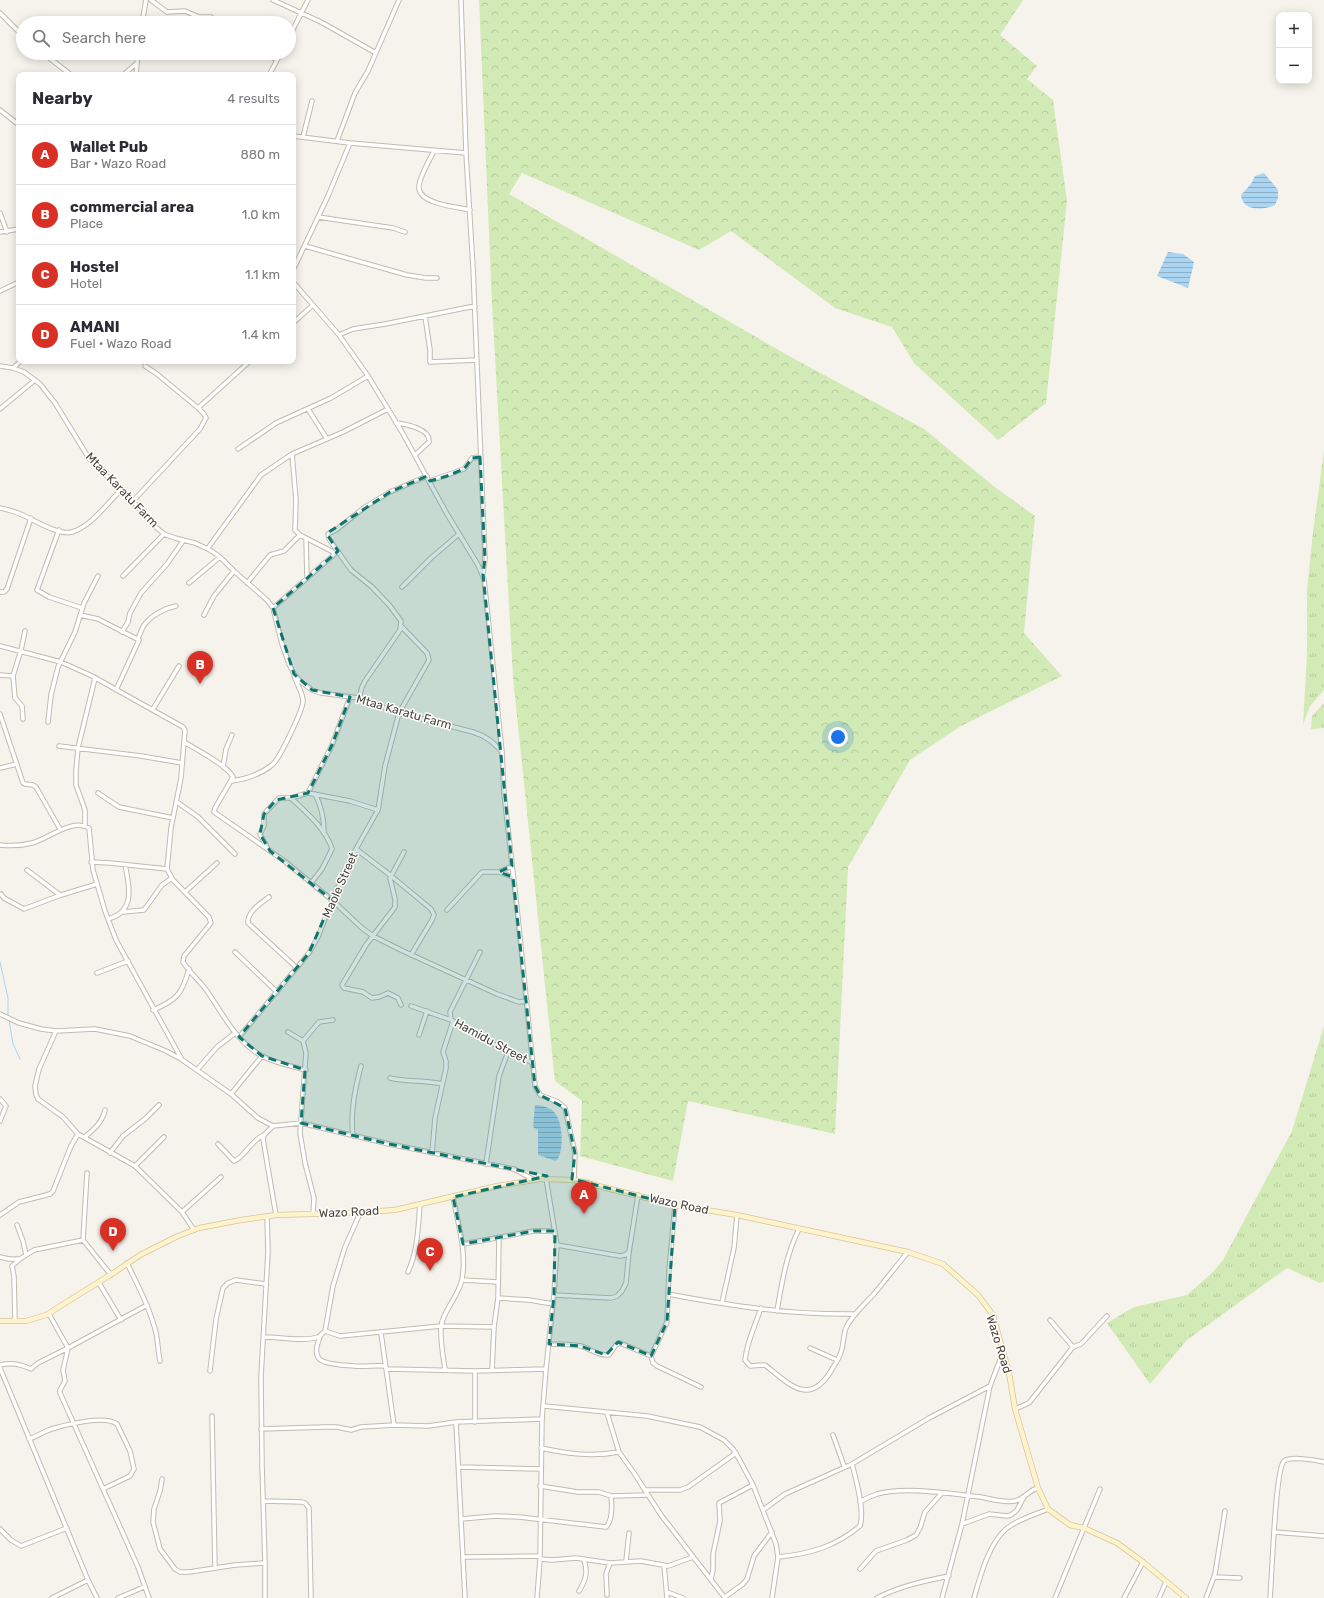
<!DOCTYPE html>
<html lang="en">
<head>
<meta charset="utf-8">
<style>
  body { margin:0; font-family:Rubik,sans-serif; background:#f2f2f3; color:#2b2b33 }
  .controls { position:absolute; right:12px; top:12px; display:grid; overflow:hidden; border-radius:8px; box-shadow:0 2px 10px #0003 }
  .controls button { width:36px; height:36px; display:grid; place-items:center; padding:0; border:0; border-bottom:1px solid #e1e1e2; background:#fff; color:#2b2b33; font:20px sans-serif }
  .you { position:absolute; left:838px; top:737px; width:14px; height:14px; margin:-10px; border:3px solid #fff; border-radius:50%; background:#1a73e8; box-shadow:0 0 0 6px #1a73e833 }
  .badge { display:grid; place-items:center; width:26px; height:26px; border-radius:50%; background:#d93025; color:#fff; font-size:13px; font-weight:700 }
  .pin { position:absolute; translate:-50% -33px; filter:drop-shadow(0 1px 2px #0008) }
  .pin::after { content:''; position:absolute; top:21px; width:14px; height:12px; background:inherit; clip-path:polygon(0 0,100% 0,50% 100%) }
  .list { margin:0; padding:0; list-style:none }
  h2 { display:flex; justify-content:space-between; align-items:center; height:52px; margin:0; padding:0 16px; font-size:17px }
  h2 small { font-size:13px; font-weight:400; color:#7c7c81 }
  .list li { display:grid; grid-template-columns:26px 1fr auto; gap:12px; align-items:center; box-sizing:border-box; height:60px; padding:0 16px; border-top:1px solid #e1e1e2 }
  .list b { display:block; font-size:15px; white-space:nowrap }
  .list p { margin:0; font-size:13px; white-space:nowrap; color:#7c7c81 }
  .list em { font-size:13px; font-style:normal; color:#7c7c81 }
  .icon { flex:none; width:22px; height:22px; fill:none; stroke:currentColor; stroke-width:2; stroke-linecap:round; stroke-linejoin:round }
  .map { position:relative; flex:none; width:1324px; height:1598px; overflow:hidden }
  .search { position:absolute; background:#fff; box-shadow:0 2px 10px #0003; left:16px; top:16px; width:280px; height:44px; display:flex; align-items:center; gap:10px; box-sizing:border-box; padding:0 14px; border-radius:22px; color:#7c7c81; font-size:15px }
  .panel { position:absolute; background:#fff; box-shadow:0 2px 10px #0003; left:16px; top:72px; width:280px; height:292px; border-radius:8px }
  .map>svg:first-child { display:block }
  .grass { fill:url(#grass-tufts) }
  .forest { fill:url(#forest-crowns) }
  .water { fill:url(#water-rules) }
  .lines { fill:none; stroke-linecap:round; stroke-linejoin:round }
  .stream { stroke:#a9d4f2; stroke-width:1 }
  .street-casing { stroke:#c2bbae; stroke-width:5.5 }
  .secondary-casing { stroke:#d6c79b; stroke-width:6 }
  .street { stroke:#fff; stroke-width:3.5 }
  .secondary { stroke:#fff3cd; stroke-width:4.5 }
  .marked { fill:#0f766e; fill-opacity:0.2; stroke:#0f766e; stroke-width:3; stroke-dasharray:8 5; stroke-linejoin:round }
  .labels { text-anchor:middle; stroke-width:3; stroke-linejoin:round; paint-order:stroke }
  .street-label { font-size:12px; fill:#4b4439; stroke:#fff }
</style>
</head>
<body>
<div class="map">
<svg width="1324" height="1598" viewBox="0 0 1324 1598">
  <defs>
    <pattern id="grass-tufts" width="24" height="20" patternUnits="userSpaceOnUse"><rect width="24" height="20" fill="#d2eab5"/><path d="M3 7l-1-3M5 7V3M7 7l1-3M15 17l-1-3M17 17v-4M19 17l1-3" fill="none" stroke="#b6ca9c"/></pattern>
    <pattern id="forest-crowns" width="20" height="18" patternUnits="userSpaceOnUse"><rect width="20" height="18" fill="#d2eab5"/><path d="M2 6a3 3 0 1 1 6 0M12 15a3 3 0 1 1 6 0" fill="none" stroke="#b6ca9c"/></pattern>
    <pattern id="water-rules" width="6" height="5" patternUnits="userSpaceOnUse"><rect width="6" height="5" fill="#a9d4f2"/><path d="M0 2.5h6" fill="none" stroke="#8caec5"/></pattern>
  </defs>
  <rect width="100%" height="100%" fill="#f6f3ec"/>
  <!-- grass -->
  <path class="grass" d="M1324 451V690L1310 706 1303 725 1307 654V590L1313 532Z
    M1324 703V728L1311 729 1312 716Z
    M1324 1026V1281L1320 1283 1287 1268 1187 1340 1150 1384 1107 1323 1134 1307 1187 1295 1212 1273 1223 1260 1292 1131Z"/>
  <!-- forest -->
  <path class="forest" d="M479 0H1023L1000 35 1037 66 1027 79 1053 100 1067 201 1046 403 998 440 914 363 892 327 835 308 731 231 699 250 522 173 509 194 789 356 924 429 996 488 1035 516 1024 633 1062 676 961 726 910 760 848 867 835 1134 688 1101 673 1181 580 1156 582 1101 555 1081 513 677 492 303Z"/>
  <!-- water -->
  <path class="water" d="M1264 173 1278 190V198L1275 205C1263 210 1243 212 1241 195L1251 184 1255 176Z
    M1168 252 1183 254 1194 262 1188 288 1157 276Z
    M535 1105C541 1105 548 1107 553 1111 563 1119 565 1152 556 1161L538 1155V1130L533 1127Z"/>
  <g class="lines">
    <!-- stream -->
    <path class="stream" d="M0 962 8 998V1016
      M9 1020 13 1044 20 1059"/>
    <defs>
      <path id="street" d="M151 0 167 12 185 11 199 17H211L218 23
        M273 0 321 22 376 53
        M461 0 466 153 473 267 485 559 483 574
        M0 13 23 36
        M142 23 146 0
        M289 37 308 0
        M43 53 71 75
        M263 53 277 60
        M123 75 137 63
        M136 75 138 53
        M269 75 281 53
        M0 110 19 125
        M293 136 350 143 466 153
        M303 137 312 101
        M337 141 355 93 368 71 399 0
        M434 151C430 159 418 179 419 188 420 204 457 207 470 210
        M0 213 7 232
        M318 217 393 228 405 232
        M0 232 19 229
        M305 246 407 275 426 278H437
        M293 270 328 196 350 143
        M293 282 339 335 368 376 402 432 447 514 478 565 484 579 502 752 504 794 517 908 535 1086 540 1095 558 1102 565 1108 575 1153 574 1180
        M0 291 19 282
        M425 316 430 350V362L477 360
        M293 323 313 305
        M339 335 353 329 385 324 475 306
        M0 366 13 368 24 372 40 384 55 403 90 460 133 501 151 523 164 534 175 538 195 543 210 550 220 557 234 571 267 600 273 608 282 644 289 664 294 674 300 681 312 690 321 693 359 698 399 713 473 732C486 736 493 742 502 752
        M145 366 157 374 198 408
        M13 368 21 361
        M0 409 35 380
        M308 409 327 439
        M396 423C406 424 431 429 429 442L415 455
        M238 449 276 423 331 398 368 376
        M292 454 296 500 295 530 300 535 335 553
        M430 481 464 469 472 458 480 457
        M133 501 200 429 206 418 204 414 198 408 250 361
        M0 508C6 509 12 511 18 513 31 518 58 536 72 532 92 526 107 503 121 490
        M59 530 37 590 49 597 82 608
        M306 538 307 578
        M208 548 261 475 292 454 343 432 388 409
        M123 576 164 534
        M189 583 220 557
        M247 583 270 555 284 551 300 535
        M402 587 431 558 459 534
        M0 592H4L7 589 31 518
        M273 608 337 552
        M80 615 98 619 139 640 116 690
        M204 615 214 596 234 571
        M122 632 128 622 130 613 141 593 167 564 183 541
        M138 638C141 634 141 628 145 624 152 615 165 608 176 606
        M0 646 61 662 92 676 183 727 185 730 181 778 171 828 167 869 173 880 209 917 211 923 184 956 183 962C190 973 200 981 207 991 223 1014 236 1042 262 1056 275 1063 291 1066 306 1070
        M0 675 13 676
        M359 698 362 687 365 681 400 630 401 621 390 606 372 587 351 570 329 539 328 534 336 530 365 507 390 492 427 476
        M153 709 179 666
        M0 714 23 783 25 784 33 785 36 787 60 829
        M23 719 22 706 15 698 13 676 21 650 25 631
        M48 722 51 695 58 667 75 632 84 603 98 576
        M184 742C196 749 228 766 233 777L215 808 214 812 283 860 332 900 362 928 373 936 403 951 497 994 519 1002 527 1001
        M59 746 141 756 182 763
        M223 767 226 749 232 735
        M0 768 17 764
        M232 781C245 779 261 774 272 765 279 760 303 710 303 701 303 692 296 684 294 675
        M98 793 119 807 173 818
        M308 793 332 745 350 697
        M315 794C322 807 324 818 324 833
        M177 802 198 817 235 854
        M85 826V810L76 785V770L78 748 95 678
        M0 845C10 846 21 846 32 843 48 839 72 818 89 828L93 870 105 911 116 940 181 1058
        M268 849 260 834 264 826V814L279 798H291
        M356 849 390 875 431 909 434 915 432 920 411 955
        M91 862 110 863 167 869
        M27 870 60 895
        M499 872 512 866
        M311 883 322 869 332 849C326 829 306 812 291 798L308 793 350 801 378 810
        M185 892 217 863
        M1 894 4 898 24 909 58 896 97 884
        M269 897C261 903 247 912 248 923L297 968
        M447 910 482 872H499L513 877
        M123 912 144 910 162 885 172 878
        M108 919C135 912 130 887 125 865
        M235 952 277 992
        M480 952 450 1012 451 1020 508 1052 533 1063
        M97 973 128 961
        M401 1005 398 998 388 993 379 997 372 998 363 992 344 988 342 985 366 945 395 907V899L390 878 404 852
        M411 1006 451 1020
        M153 1010C177 1000 182 994 189 969
        M0 1014 19 1023 41 1029 56 1031 95 1029 130 1036 166 1051 181 1059 231 1094 258 1118 273 1126 301 1123 389 1144 514 1169 534 1180
        M56 1031 39 1069 35 1086 36 1095 38 1099 63 1117 78 1134 135 1166 182 1212 194 1230
        M288 1032 303 1041 306 1053 300 1133 305 1163 314 1198 313 1214
        M419 1035 427 1011
        M239 1037 309 953 318 937 332 900 356 849 378 810 385 766 399 713 429 660 427 653 401 626
        M303 1041 319 1022 333 1020
        M197 1070 217 1047 235 1033
        M390 1078C407 1082 425 1080 442 1084
        M231 1094 262 1056
        M0 1099 6 1106 0 1121
        M273 1126 264 1135 263 1139 276 1215
        M353 1136C350 1112 355 1089 361 1066
        M85 1137C94 1129 102 1123 105 1110
        M218 1144 234 1161C244 1158 251 1140 264 1135
        M110 1153 123 1136 145 1119 159 1105
        M432 1153 435 1118 446 1068V1061L443 1052 453 1021
        M486 1164 499 1076 508 1052
        M135 1166 164 1137
        M87 1173 83 1240 111 1275
        M675 1205 669 1270 667 1322 651 1356 653 1363 657 1366 701 1387
        M182 1212 221 1177
        M0 1215 19 1202 50 1194 53 1191 71 1146 78 1134
        M17 1225 23 1241 26 1255
        M463 1244 534 1231H555
        M557 1245 620 1256 625 1255 629 1252
        M0 1257 9 1259H20
        M127 1263C138 1286 150 1308 156 1333 158 1342 158 1351 160 1361
        M408 1272C418 1250 418 1228 420 1204
        M462 1280 498 1282
        M99 1283 121 1320
        M668 1294C731 1306 792 1315 856 1314
        M554 1295 611 1298 617 1296 622 1291 626 1283 629 1252 638 1195
        M498 1298 529 1300 553 1304
        M722 1303 734 1248 737 1215
        M761 1308C755 1326 747 1341 745 1360L750 1366 765 1365C789 1384 809 1407 831 1371 835 1364 839 1359 841 1352 844 1344 843 1335 846 1328 851 1316 864 1305 873 1295 885 1281 896 1266 908 1252
        M777 1311C782 1282 786 1255 799 1229
        M49 1314 68 1348 63 1370 65 1381 60 1390V1393L138 1567 149 1598
        M1050 1320 1073 1347
        M15 1321 14 1276 12 1266 20 1259 34 1250 83 1240
        M325 1331 333 1286 345 1247 361 1211
        M381 1333 394 1425
        M264 1337C279 1337 305 1342 318 1337 320 1336 323 1333 325 1331L340 1336 441 1326 494 1327
        M320 1337C310 1361 322 1363 341 1365 346 1365 350 1366 354 1366 364 1367 375 1365 385 1366
        M549 1344C560 1344 571 1344 581 1346 591 1349 598 1356 609 1355L616 1345 620 1343 651 1356
        M810 1348 837 1360
        M0 1365C11 1362 21 1364 31 1369L38 1363 68 1348 147 1305
        M0 1368 88 1580 97 1598
        M387 1369 475 1371 546 1369
        M445 1369C443 1356 440 1340 441 1326 444 1309 459 1296 462 1279 467 1252 458 1224 453 1197
        M492 1370 494 1327 498 1298 499 1237
        M210 1371 216 1319 223 1288 228 1283 236 1280 266 1284
        M544 1406 647 1416 700 1427 724 1440 733 1449 738 1457 753 1485 776 1544 778 1557 772 1598
        M1015 1409 1029 1403 1073 1347 1081 1344 1107 1316
        M607 1413 619 1452 634 1473 661 1515 725 1598
        M212 1416 215 1568
        M456 1422 465 1598
        M475 1422V1371
        M261 1429 324 1427H337L351 1430 361 1427 394 1425 428 1426 456 1422 542 1419
        M833 1435 844 1466
        M29 1439C38 1436 46 1430 55 1428 69 1424 105 1415 117 1424L130 1451 134 1469 130 1476 103 1489
        M541 1448C568 1454 592 1457 619 1452
        M459 1467 540 1469
        M162 1479 160 1491 154 1509 153 1522 160 1549 175 1569 180 1572H189L235 1565 265 1563
        M540 1486 578 1492H599L611 1496 647 1495
        M645 1490H680L688 1487 736 1453
        M264 1501 302 1502 305 1503 309 1508 311 1598
        M860 1502C865 1499 871 1496 877 1494 906 1486 951 1494 981 1497 992 1499 1003 1503 1015 1501 1024 1499 1029 1490 1038 1488
        M763 1510 785 1494 852 1464 929 1418 990 1386
        M461 1519 495 1516 519 1517 606 1527C613 1520 612 1505 611 1496
        M962 1524 989 1514 1007 1516 1011 1515 1017 1510 1024 1497
        M0 1529 11 1540 21 1546 67 1528
        M1274 1532 1324 1536
        M463 1557 540 1556
        M778 1557C809 1554 835 1547 860 1526 865 1511 856 1479 852 1464
        M540 1559 552 1560 576 1558 610 1563 641 1561 668 1566 693 1557
        M626 1561 629 1533
        M664 1565 667 1598
        M860 1569 876 1551 907 1540 916 1535 920 1528 925 1512 941 1494
        M1214 1577 1240 1578
        M711 1579 713 1570V1554L720 1521 719 1503 753 1485
        M579 1591C586 1580 588 1572 584 1560
        M667 1592 683 1598
        M607 1595 606 1574 610 1563
        M725 1597 743 1584 747 1579 754 1556 772 1532
        M52 1598 88 1580
        M118 1598 144 1587
        M265 1598V1563L262 1465 261 1377 268 1252 267 1216
        M537 1598 540 1559 542 1419 546 1369 554 1295 557 1245 546 1178
        M877 1598C900 1586 924 1581 949 1576
        M942 1598 962 1524 990 1386 1003 1352
        M974 1598C980 1577 989 1543 1006 1529 1018 1519 1034 1515 1048 1509
        M1055 1598 1100 1489
        M1124 1598 1143 1562
        M1159 1598 1166 1582
        M1206 1598 1215 1574 1225 1511
        M1270 1598C1272 1578 1275 1469 1284 1461 1290 1456 1316 1460 1324 1462"/>
      <path id="secondary" d="M0 1321H26L46 1315 115 1272 140 1255 178 1236 199 1228 241 1220 276 1215 347 1213 395 1210 497 1186 541 1179 574 1180 675 1205 737 1215 908 1252 943 1264 978 1295 993 1315 1009 1373 1015 1409 1038 1488 1048 1509 1070 1525 1084 1528 1117 1543 1143 1562 1186 1598"/>
    </defs>
    <!-- street casing -->
    <use href="#street" class="street-casing"/>
    <!-- secondary casing -->
    <use href="#secondary" class="secondary-casing"/>
    <!-- street -->
    <use href="#street" class="street"/>
    <!-- secondary -->
    <use href="#secondary" class="secondary"/>
  </g>
  <!-- marked area -->
  <path class="marked" d="M480 457 485 559 483 574 512 866 499 872 513 877 535 1086 540 1095 565 1108 575 1153 572 1179 675 1205 667 1322 651 1356 618 1342 606 1355 580 1346 549 1344 554 1295 555 1231H534L463 1244 453 1197 547 1176 389 1144 301 1123 305 1070 262 1056 239 1037 309 953 332 900 270 851 260 834 264 814 276 800 308 793 332 745 350 697 312 690 294 674 273 608 338 551 328 536 329 532 390 492 427 476 430 481 447 476 464 469 472 458Z"/>
  <g class="labels">
    <!-- street labels -->
    <g class="street-label">
      <text transform="translate(122 490) rotate(46)" y="4">Mtaa Karatu Farm</text>
      <text transform="translate(404 712) rotate(16)" y="4">Mtaa Karatu Farm</text>
      <text transform="translate(340 885) rotate(-66)" y="4">Maole Street</text>
      <text transform="translate(491 1041) rotate(28)" y="4">Hamidu Street</text>
      <text transform="translate(679 1204) rotate(12)" y="4">Wazo Road</text>
      <text transform="translate(349 1212) rotate(-3)" y="4">Wazo Road</text>
      <text transform="translate(999 1344) rotate(73)" y="4">Wazo Road</text>
    </g>
  </g>
</svg>
<div class="controls">
<button>+</button>
<button>−</button>
</div>
<div class="you"></div>
<div class="pin badge" style="left:584px;top:1214px">A</div>
<div class="pin badge" style="left:200px;top:684px">B</div>
<div class="pin badge" style="left:430px;top:1271px">C</div>
<div class="pin badge" style="left:113px;top:1251px">D</div>
<div class="search"><svg class="icon" aria-label="search" viewBox="0 0 24 24"><circle cx="10" cy="10" r="6"/><path d="M15 15l6 6"/></svg>Search here</div>
<section class="panel">
<h2>Nearby<small>4 results</small></h2>
<ul class="list">
<li><span class="badge">A</span><div><b>Wallet Pub</b><p>Bar · Wazo Road</p></div><em>880 m</em></li>
<li><span class="badge">B</span><div><b>commercial area</b><p>Place</p></div><em>1.0 km</em></li>
<li><span class="badge">C</span><div><b>Hostel</b><p>Hotel</p></div><em>1.1 km</em></li>
<li><span class="badge">D</span><div><b>AMANI</b><p>Fuel · Wazo Road</p></div><em>1.4 km</em></li>
</ul>
</section>
</div>
</body>
</html>
